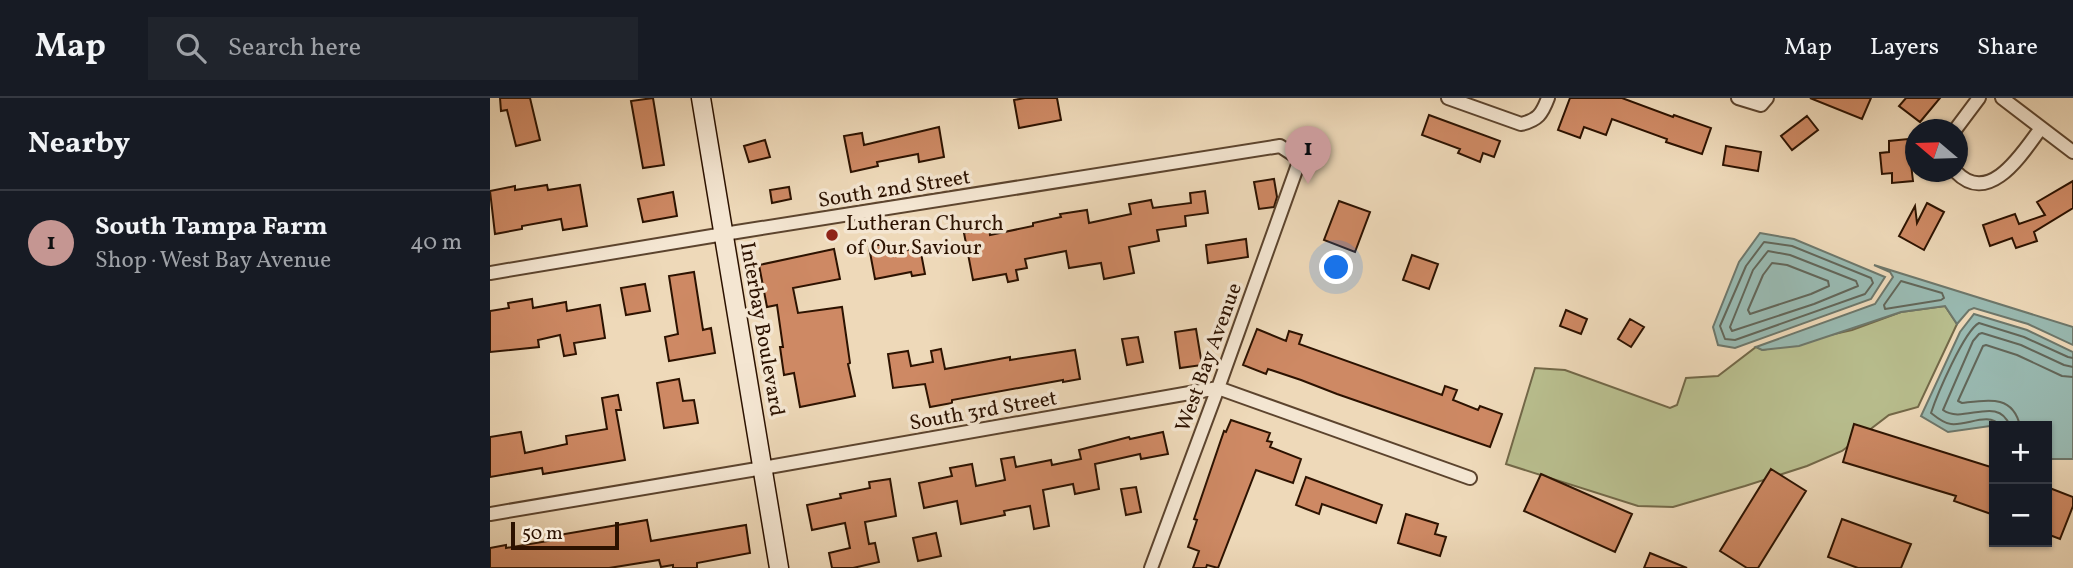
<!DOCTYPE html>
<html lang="en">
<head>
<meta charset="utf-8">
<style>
  body { margin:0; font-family:Vollkorn,serif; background:#20242c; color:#f1f3f6 }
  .controls { position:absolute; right:21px; bottom:21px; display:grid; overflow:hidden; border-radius:0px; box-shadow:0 2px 5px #0004 }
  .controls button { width:63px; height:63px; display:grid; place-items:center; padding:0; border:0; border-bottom:2px solid #363941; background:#171b24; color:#f1f3f6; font:35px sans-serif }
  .compass { position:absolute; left:1415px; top:21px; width:63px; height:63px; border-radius:50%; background:#171b24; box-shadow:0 2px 5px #0004; rotate:289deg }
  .scale { position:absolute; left:21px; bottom:18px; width:108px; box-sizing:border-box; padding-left:7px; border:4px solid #2c1200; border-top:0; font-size:19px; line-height:24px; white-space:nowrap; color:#2c1200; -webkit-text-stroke:5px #f4e6d2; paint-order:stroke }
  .you { position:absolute; left:847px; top:170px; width:24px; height:24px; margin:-18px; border:5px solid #fff; border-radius:50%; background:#1a73e8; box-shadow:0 0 0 10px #1a73e833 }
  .badge { display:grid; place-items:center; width:46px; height:46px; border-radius:50%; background:#c59692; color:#111; font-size:23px; font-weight:700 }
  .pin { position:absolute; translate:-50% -58px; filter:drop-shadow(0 2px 4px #0008) }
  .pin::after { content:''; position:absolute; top:37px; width:24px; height:21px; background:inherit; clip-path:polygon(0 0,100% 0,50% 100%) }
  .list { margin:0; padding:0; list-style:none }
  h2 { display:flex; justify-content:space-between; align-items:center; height:91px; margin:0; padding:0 28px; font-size:30px }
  h2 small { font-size:23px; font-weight:400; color:#9ea1a6 }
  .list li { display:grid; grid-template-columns:46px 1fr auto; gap:21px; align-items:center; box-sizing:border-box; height:105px; padding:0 28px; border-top:2px solid #363941 }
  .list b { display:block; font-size:26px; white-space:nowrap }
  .list p { margin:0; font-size:23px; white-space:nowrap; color:#9ea1a6 }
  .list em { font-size:23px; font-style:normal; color:#9ea1a6 }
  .icon { flex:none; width:38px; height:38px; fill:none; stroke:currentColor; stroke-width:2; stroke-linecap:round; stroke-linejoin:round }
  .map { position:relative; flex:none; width:1583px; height:470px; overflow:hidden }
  header { display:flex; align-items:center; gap:42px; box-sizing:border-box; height:98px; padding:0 35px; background:#171b24; border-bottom:2px solid #363941 }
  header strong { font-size:33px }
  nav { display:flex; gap:38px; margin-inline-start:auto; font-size:24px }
  .search { width:490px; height:63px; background:#20242c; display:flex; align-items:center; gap:18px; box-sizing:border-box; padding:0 24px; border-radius:0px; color:#9ea1a6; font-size:26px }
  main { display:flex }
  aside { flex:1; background:#171b24 }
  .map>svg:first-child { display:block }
  .green { fill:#b9bf8f; stroke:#726848; stroke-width:2 }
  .water { fill:#99bab2; stroke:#6d776b; stroke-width:2 }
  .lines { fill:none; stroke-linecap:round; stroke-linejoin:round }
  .shore { stroke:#626659; stroke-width:2 }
  .building { fill:#ce8964; stroke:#2c1200; stroke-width:2 }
  .street-casing { stroke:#5c442e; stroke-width:16 }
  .secondary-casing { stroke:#2c1200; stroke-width:21 }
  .street { stroke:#f4e6d2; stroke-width:12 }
  .secondary { stroke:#f4e6d2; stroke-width:18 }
  .poi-dot { fill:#8f2418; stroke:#f4e6d2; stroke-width:2.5 }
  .labels { text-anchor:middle; stroke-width:7; stroke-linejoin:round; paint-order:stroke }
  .street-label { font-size:21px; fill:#2c1200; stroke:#f4e6d2 }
  .poi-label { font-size:21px; fill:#2c1200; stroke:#f4e6d2; text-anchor:start }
</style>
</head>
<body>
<header>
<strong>Map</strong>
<div class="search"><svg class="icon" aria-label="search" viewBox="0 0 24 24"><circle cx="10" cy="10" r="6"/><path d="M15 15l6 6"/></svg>Search here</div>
<nav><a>Map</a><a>Layers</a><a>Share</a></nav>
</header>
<main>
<aside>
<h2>Nearby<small></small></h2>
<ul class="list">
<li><span class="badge">1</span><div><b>South Tampa Farm</b><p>Shop · West Bay Avenue</p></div><em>40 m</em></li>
</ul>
</aside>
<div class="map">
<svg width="1583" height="470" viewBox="0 0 1583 470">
  <rect width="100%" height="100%" fill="#eed9b9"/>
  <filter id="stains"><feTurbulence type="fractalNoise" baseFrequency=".00286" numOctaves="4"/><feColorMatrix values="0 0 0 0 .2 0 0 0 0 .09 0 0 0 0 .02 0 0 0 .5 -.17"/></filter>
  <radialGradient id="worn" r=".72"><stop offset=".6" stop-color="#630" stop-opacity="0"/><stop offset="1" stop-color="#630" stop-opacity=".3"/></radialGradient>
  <!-- green -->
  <path class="green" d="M1455 208 1467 226 1428 309 1399 317 1352 353 1317 368 1255 388 1183 409 1148 408 1016 366 1045 270 1075 272 1180 310 1187 307 1196 280 1228 278 1266 249 1273 252 1362 232 1411 214Z"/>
  <!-- water -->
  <path class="water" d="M1270 135 1304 141 1395 179 1381 201 1245 250 1228 247 1223 229 1249 164Z
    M1384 167 1583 229V247L1538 226 1484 210 1479 212 1467 226 1455 208 1411 214 1309 248 1272 252 1266 249 1385 206 1403 179 1400 174Z
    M1484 216 1537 232 1583 254V361H1557V328H1504V330L1500 328 1458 334 1431 318 1470 234Z"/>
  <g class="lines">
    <!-- shore -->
    <path class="shore" d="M1274 144 1302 148 1381 180 1383 185 1375 196 1245 242 1235 241 1230 228 1256 168Z
      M1278 153 1300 157 1366 183 1368 188 1324 206 1242 233 1240 229 1263 172Z
      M1282 165 1297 167 1338 183 1339 188 1321 196 1260 216 1258 212 1273 177Z
      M1411 183 1452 195 1454 200 1451 202 1395 211 1394 207Z
      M1511 328C1498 313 1478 328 1461 326 1455 326 1446 319 1441 315 1447 297 1474 233 1489 225L1534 239 1578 259 1583 260
      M1520 328C1508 296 1473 327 1453 312L1483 243 1489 236 1492 235 1531 247 1574 267 1583 269
      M1530 328C1523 296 1497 302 1472 305L1468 303 1493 248 1496 247 1527 257 1572 278 1583 279"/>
  </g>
  <!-- building -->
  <path class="building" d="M10 0H40L50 42 26 48 17 12 11 13Z
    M163 0 174 67 153 70 141 3Z
    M535 0H567L571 22 529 30 524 2Z
    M1080 0H1132L1183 19 1184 17 1221 30 1212 56 1176 44 1177 41 1122 21 1116 37 1094 29 1090 40 1068 32Z
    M1320 0H1381L1372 21Z
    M1416 0H1450L1430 24 1409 8Z
    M939 17 1010 43 1004 59 993 55 990 64 968 55 970 51 932 37Z
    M1317 18 1328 32 1302 52 1291 38Z
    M449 29 454 59 429 64 428 56 387 64 388 68 361 74 354 38 372 35 374 47Z
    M1418 41 1423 83 1402 85V75L1392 76 1390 55 1399 54V43Z
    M275 42 280 59 259 64 254 48Z
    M1236 48 1271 54 1268 73 1233 67Z
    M784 81 787 99 784 109 769 111 764 84Z
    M1583 83V110L1544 134 1547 143 1526 150 1522 140 1500 148 1493 127 1525 116 1529 126 1555 117 1547 104Z
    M57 87 58 92 90 87 97 128 73 132 71 121 32 128V131L5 136 0 93 25 88V92Z
    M299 89 301 101 282 105 280 92Z
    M715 93 718 115 695 118 696 128 667 132 669 143 639 149 644 175 614 181 611 165 579 170 576 153 535 161 537 170 526 172 528 182 518 184 516 176 483 182 474 135 499 130 500 137 543 128V125L571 119 570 116 597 112 599 125 641 116 639 106 661 102 663 110 701 105 700 95Z
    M183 94 187 118 153 124 148 101Z
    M849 103 880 114 865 154 834 142Z
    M1437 105 1454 114 1434 152 1409 138 1425 108 1427 125Z
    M756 141 758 159 718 165 716 147Z
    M397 145 399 155 430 150 435 176 422 178 421 174 385 181 379 149Z
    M344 151 350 181 303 190 308 215 352 209 360 265 358 266 365 298 310 309 304 275 294 277 290 249H293L287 207 277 209 269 167Z
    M922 157 948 166 939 191 913 182Z
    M204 174 213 232 221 230 225 255 179 263 175 239 188 236 179 178Z
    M155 186 160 213 136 217 131 190Z
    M42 201 43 210 76 204 77 213 110 207 115 240 84 245 86 256 74 258 70 237 48 242 49 249 0 254V213L19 210 18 205Z
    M1076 212 1097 221 1091 236 1070 228Z
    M1140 221 1154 229 1141 249 1128 241Z
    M706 231 712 267 690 270 685 234Z
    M767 231 796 243 799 233 812 237 809 246 952 297 955 288 967 292 963 302 988 312 990 308 1012 316 1000 349 847 296 811 282 778 271 776 276 753 267Z
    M648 239 653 264 637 267 632 241Z
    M451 251 455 271 520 259V262L585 252 590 281 573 284V282L462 302V305L440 309 435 286 403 290 398 256 418 253 421 268 443 264 441 253Z
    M189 281 193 303 204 302 208 325 174 330 167 285Z
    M128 297 131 312H126L135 362 53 376 52 370 0 379V339L31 334 35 355 77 346 76 338 117 331 112 300Z
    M741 322 780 335 777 343 782 344 780 349 811 361 803 385 766 372 728 470 717 467 716 470H703L709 453 698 449 707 422 704 421 734 333 736 334Z
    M1364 326 1504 370V417L1464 403 1466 398 1353 364Z
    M673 334 678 356 651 361 650 356 605 366 609 391 585 396 583 386 553 392 559 428 544 431 540 408 514 413 515 417 471 426 467 403 434 410 429 385 462 378 460 370 482 366 486 388 515 382 511 361 524 359 526 369 561 362 562 367 591 361 589 352 639 339 640 341Z
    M1281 371 1316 393 1268 470H1257L1230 453Z
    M1051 376 1142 416 1125 454 1034 413Z
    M816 379 892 407 886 425 832 406 829 416 806 407Z
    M400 381 406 418 375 424 379 446 385 445 389 464 363 470H342L339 455 360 450 355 425 322 432 317 407 351 400 350 396 380 390 379 384Z
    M646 389 651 414 636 417 631 391Z
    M1557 389 1583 399V408L1570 441 1557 436Z
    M916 416 948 426 945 436 956 439 950 458 908 445Z
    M1352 421 1421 446 1411 470H1368L1338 459Z
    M157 422 161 443 256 427 260 455 207 465V470H183V467L171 469 169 462 119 470H0V450L16 447V450L64 442 63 438Z
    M446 435 451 458 428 463 423 440Z
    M1160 455 1197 470H1154Z"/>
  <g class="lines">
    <defs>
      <path id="street" d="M958 0 1031 26C1048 22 1052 16 1058 0
        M1248 0 1271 7 1277 0
        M1512 0 1583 54
        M1465 32 1489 0
        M1466 74C1500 109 1533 54 1551 30
        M0 175 234 136 790 48 810 61 728 290 661 470
        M0 416 273 370 728 290 980 380"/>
      <path id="secondary" d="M211 0 289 470"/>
    </defs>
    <!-- street casing -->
    <use href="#street" class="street-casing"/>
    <!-- secondary casing -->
    <use href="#secondary" class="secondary-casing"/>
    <!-- street -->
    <use href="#street" class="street"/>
    <!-- secondary -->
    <use href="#secondary" class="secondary"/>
  </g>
  <!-- markers -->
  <circle class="poi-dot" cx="342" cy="137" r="7"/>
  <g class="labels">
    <!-- street labels -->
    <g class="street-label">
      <text transform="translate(404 90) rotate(-9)" y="7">South 2nd Street</text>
      <text transform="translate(273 231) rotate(80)" y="7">Interbay Boulevard</text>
      <text transform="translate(718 259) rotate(-70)" y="7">West Bay Avenue</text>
      <text transform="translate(493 312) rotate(-10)" y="7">South 3rd Street</text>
    </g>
    <!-- poi labels -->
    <g class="poi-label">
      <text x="356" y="132">Lutheran Church<tspan x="356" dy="24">of Our Saviour</tspan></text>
    </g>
  </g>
  <rect width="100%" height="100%" filter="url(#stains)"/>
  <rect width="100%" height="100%" fill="url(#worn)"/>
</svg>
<div class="controls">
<button>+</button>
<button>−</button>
</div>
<svg class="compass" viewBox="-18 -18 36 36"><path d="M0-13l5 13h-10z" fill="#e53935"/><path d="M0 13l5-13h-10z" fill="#9ea1a6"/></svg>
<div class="scale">50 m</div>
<div class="you"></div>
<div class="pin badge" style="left:818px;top:86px">1</div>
</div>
</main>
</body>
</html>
